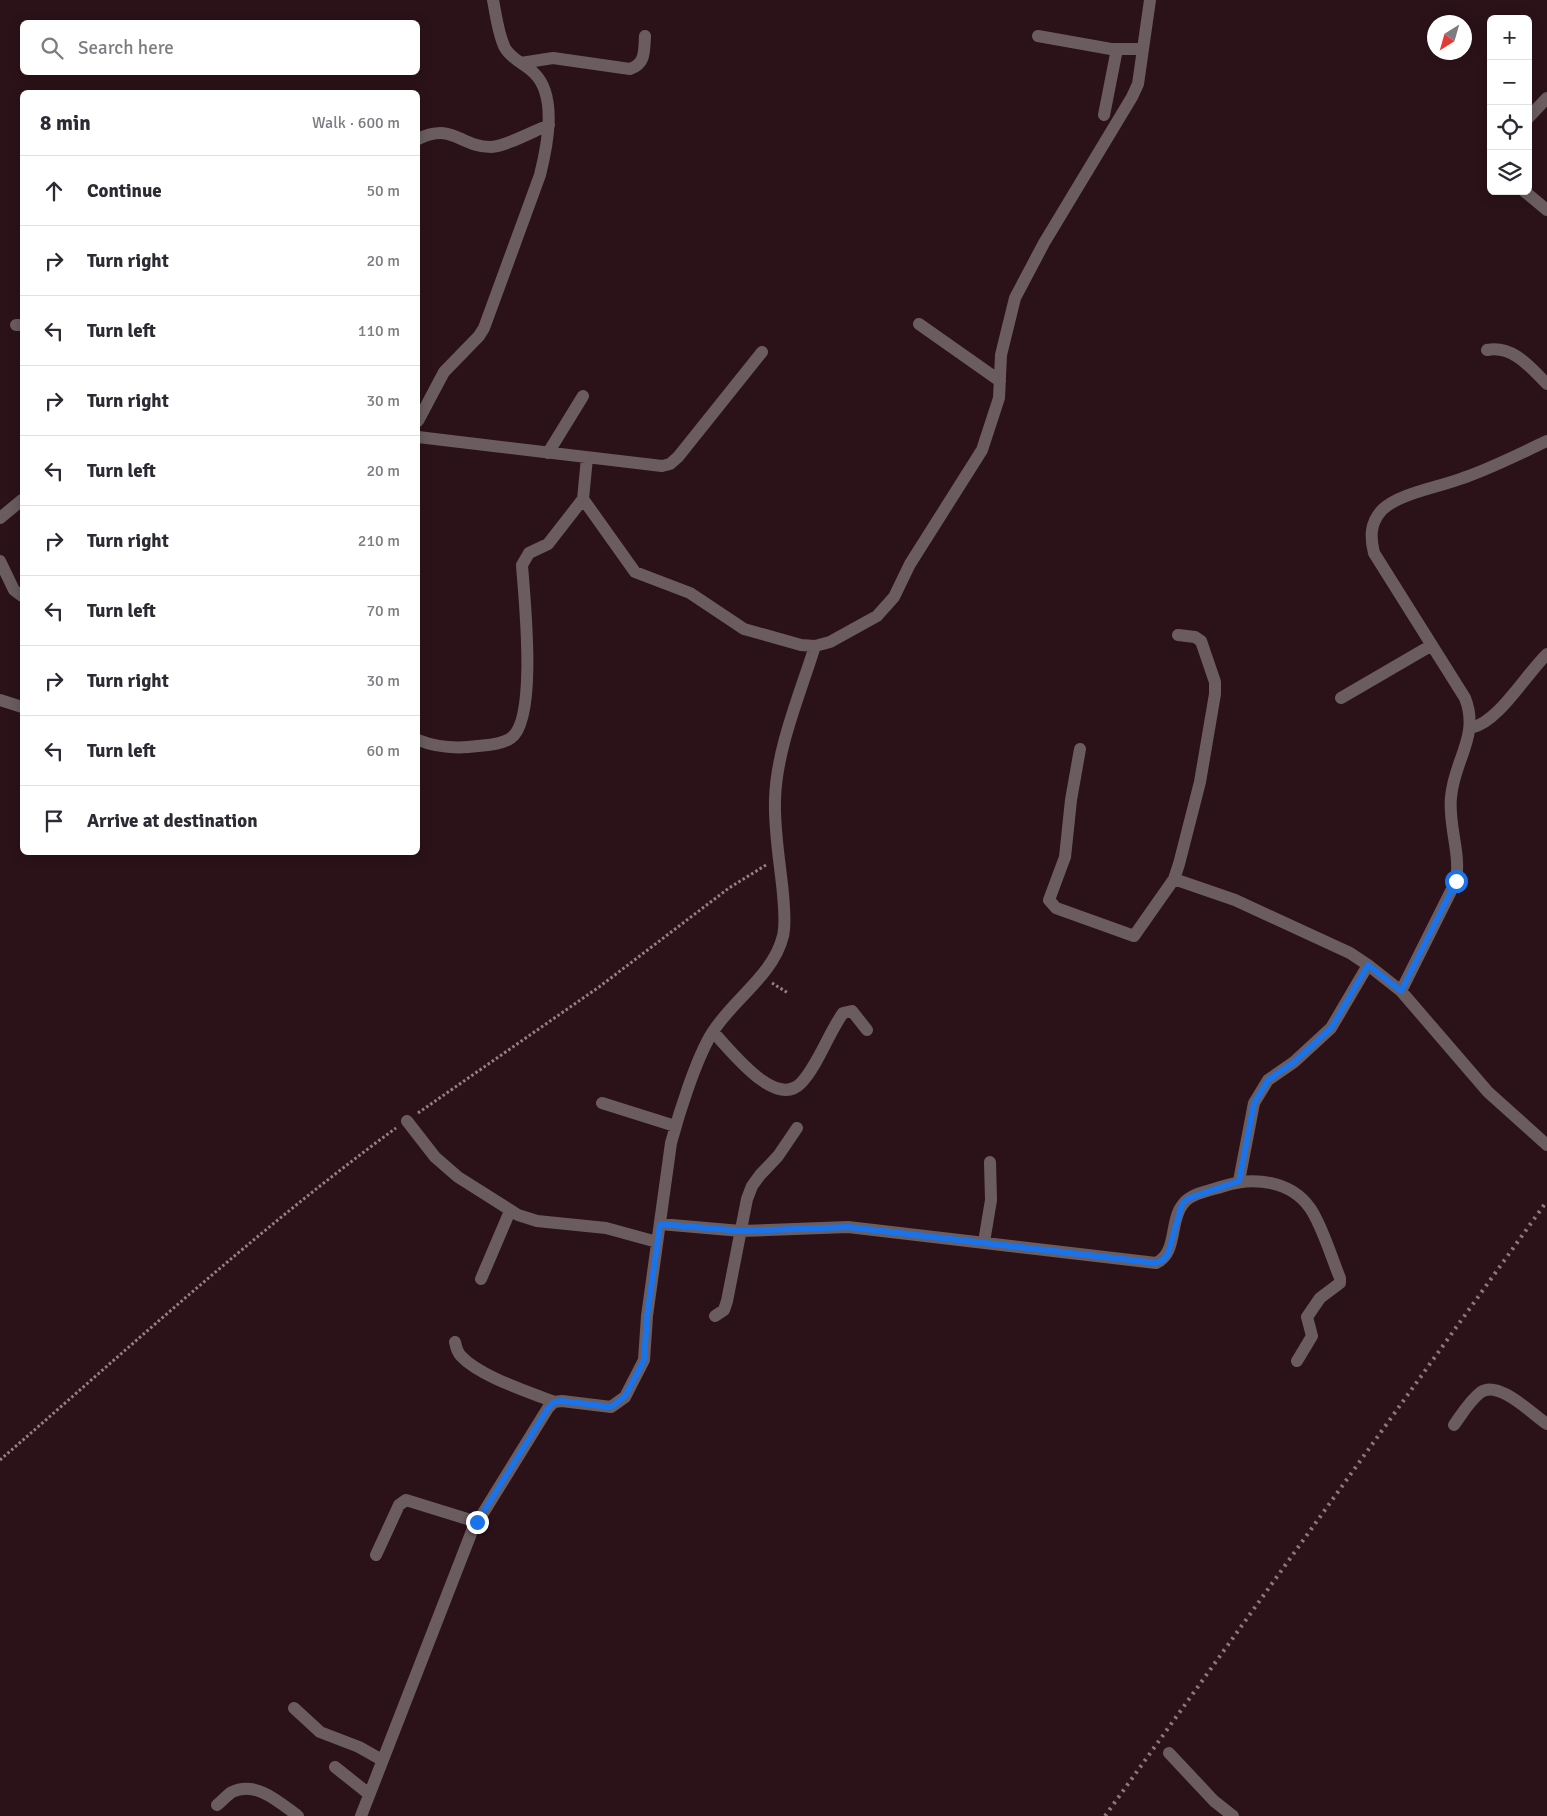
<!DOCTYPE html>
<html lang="en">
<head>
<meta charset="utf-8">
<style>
  body { margin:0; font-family:Signika,sans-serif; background:#f7f7f7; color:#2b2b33 }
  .controls { position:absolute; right:15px; top:15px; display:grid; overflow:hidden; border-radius:8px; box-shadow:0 2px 12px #0003 }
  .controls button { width:45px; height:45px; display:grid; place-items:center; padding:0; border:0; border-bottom:1px solid #e1e1e2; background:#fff; color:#2b2b33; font:25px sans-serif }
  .compass { position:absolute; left:1427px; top:15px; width:45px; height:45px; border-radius:50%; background:#fff; box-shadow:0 2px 12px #0003; rotate:217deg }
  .stop { position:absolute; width:15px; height:15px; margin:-11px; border:4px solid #1a73e8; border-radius:50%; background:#fff }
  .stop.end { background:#1a73e8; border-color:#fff; box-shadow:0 1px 5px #0008 }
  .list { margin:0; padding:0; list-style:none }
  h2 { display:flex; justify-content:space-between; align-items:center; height:65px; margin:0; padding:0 20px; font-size:21px }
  h2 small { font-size:16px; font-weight:400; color:#7c7c81 }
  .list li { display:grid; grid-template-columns:32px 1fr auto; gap:15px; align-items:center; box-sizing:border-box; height:70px; padding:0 20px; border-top:1px solid #e1e1e2 }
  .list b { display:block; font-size:19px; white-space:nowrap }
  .list em { font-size:16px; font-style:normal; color:#7c7c81 }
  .icon { flex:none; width:28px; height:28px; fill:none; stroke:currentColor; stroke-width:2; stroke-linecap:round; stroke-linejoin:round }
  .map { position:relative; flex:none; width:1547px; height:1816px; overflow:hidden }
  .search { position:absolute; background:#fff; box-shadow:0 2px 12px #0003; left:20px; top:20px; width:400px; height:55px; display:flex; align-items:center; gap:12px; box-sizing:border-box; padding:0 18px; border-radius:8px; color:#7c7c81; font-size:19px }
  .panel { position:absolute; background:#fff; box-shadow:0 2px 12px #0003; left:20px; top:90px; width:400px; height:765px; border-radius:8px }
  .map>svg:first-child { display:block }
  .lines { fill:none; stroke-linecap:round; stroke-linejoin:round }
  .path { stroke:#968085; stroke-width:3; stroke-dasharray:2.5 2.5; stroke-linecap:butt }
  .minor { stroke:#6b5d5f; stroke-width:12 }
  .rail { stroke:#8d777b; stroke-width:4; stroke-dasharray:2.5 5; stroke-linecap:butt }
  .route { stroke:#1a73e8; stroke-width:6 }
</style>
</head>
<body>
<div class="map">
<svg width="1547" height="1816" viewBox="0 0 1547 1816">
  <rect width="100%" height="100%" fill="#2b1218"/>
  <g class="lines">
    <!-- path -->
    <path class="path" d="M772 983 788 993
      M418 1113 599 987 729 888 766 865
      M0 1460C130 1347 257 1230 396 1128"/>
    <!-- minor -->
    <path class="minor" d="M1038 36 1111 49H1143
      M521 63 553 58 630 69C646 64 644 50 645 36
      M1104 115 1117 49
      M1528 118 1547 98
      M418 139C454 122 459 147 491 147 507 146 533 131 549 125
      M1524 191 1547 210
      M919 324 1000 381
      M16 325H22
      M1487 350C1513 345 1530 367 1547 384
      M418 421 444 372 479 336 484 328 540 175C547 147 558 96 534 73 525 64 511 59 505 48 498 34 496 15 493 0
      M418 437 662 466 670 464 678 457 762 352
      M548 453 583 396
      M583 499 635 572 690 593 744 629 801 645 815 646 830 642 877 616 894 597 910 564 982 450 999 398 1001 355 1015 298 1044 243 1132 97 1138 84 1150 0
      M0 518 22 500
      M0 561 14 590 22 596
      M1341 698 1432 645
      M0 700 22 707
      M1471 728C1499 722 1526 674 1547 654
      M418 740C438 748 456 749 478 746 488 745 503 744 511 738 538 719 524 596 522 565L529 553 548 544 583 499 587 458
      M1080 749 1071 800 1065 857 1049 900 1056 908 1134 936 1174 879 1179 864 1200 782 1215 694V682L1201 641 1195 637 1178 635
      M1174 879 1235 900 1350 953 1368 965 1401 991 1488 1092 1547 1145
      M1401 991 1456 881C1461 853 1448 825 1451 797 1454 760 1480 736 1465 698L1374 553C1370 537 1370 523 1382 510 1399 493 1440 487 1463 478 1492 468 1519 454 1547 441
      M713 1032C730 1049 775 1110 801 1083 818 1065 828 1034 843 1013L852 1011 867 1030
      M602 1103 675 1126
      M407 1121 435 1157 458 1177 518 1215 537 1221 606 1228 657 1242
      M1239 1181 1254 1103 1268 1080 1294 1062 1331 1028 1368 965
      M660 1224 741 1231 848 1227 1156 1263C1178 1253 1169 1221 1183 1204 1191 1193 1212 1190 1224 1186 1254 1176 1291 1181 1310 1208 1322 1225 1332 1259 1340 1278V1283L1320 1298 1307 1317 1312 1336 1297 1361
      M984 1242 991 1200 990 1162
      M481 1279 510 1211
      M715 1316 724 1310 727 1301 747 1199 752 1186 760 1175 778 1156 797 1128
      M455 1342C456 1347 457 1352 461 1356 479 1376 529 1392 554 1402
      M1454 1425C1462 1414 1470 1400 1481 1392 1499 1380 1532 1414 1547 1424
      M376 1555 399 1505 406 1500 477 1522
      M294 1708 320 1732 359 1747 382 1760
      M1169 1753 1214 1801 1233 1816
      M335 1767 369 1794
      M217 1805C222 1801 227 1795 232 1792 256 1780 280 1803 298 1816
      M361 1816 472 1531 548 1408 554 1402 562 1401 611 1407 625 1397 644 1360 647 1316 671 1143C679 1113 696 1059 712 1033 733 999 773 976 783 936 786 922 784 908 783 894 780 863 774 831 775 800 776 750 800 694 815 646"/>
    <!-- rail -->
    <path class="rail" d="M1105 1816 1547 1201"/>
  </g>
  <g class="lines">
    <!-- route -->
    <path class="route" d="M477 1522 548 1408 554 1402 562 1401 611 1407 625 1396 644 1360 647 1316 660 1224 741 1231 848 1227 1156 1263 1163 1260 1168 1253 1182 1204 1189 1198 1239 1181 1254 1103 1268 1080 1294 1062 1331 1028 1368 965 1401 991 1456 881"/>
  </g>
</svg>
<div class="controls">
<button>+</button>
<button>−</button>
<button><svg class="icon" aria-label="locate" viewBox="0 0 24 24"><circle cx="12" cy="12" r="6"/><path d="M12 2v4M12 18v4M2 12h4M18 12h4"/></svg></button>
<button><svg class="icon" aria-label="layers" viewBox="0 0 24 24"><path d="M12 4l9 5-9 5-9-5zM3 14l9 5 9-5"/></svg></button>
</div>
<svg class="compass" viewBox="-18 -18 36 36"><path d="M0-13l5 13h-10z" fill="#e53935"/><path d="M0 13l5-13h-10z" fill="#7c7c81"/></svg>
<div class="stop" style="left:1456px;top:881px"></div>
<div class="stop end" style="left:477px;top:1522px"></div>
<div class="search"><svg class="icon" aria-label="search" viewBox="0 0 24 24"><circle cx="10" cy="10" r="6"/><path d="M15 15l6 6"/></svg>Search here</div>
<section class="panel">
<h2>8 min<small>Walk · 600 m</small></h2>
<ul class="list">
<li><svg class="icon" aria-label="ahead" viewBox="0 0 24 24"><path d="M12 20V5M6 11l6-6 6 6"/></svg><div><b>Continue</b></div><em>50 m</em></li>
<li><svg class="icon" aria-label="right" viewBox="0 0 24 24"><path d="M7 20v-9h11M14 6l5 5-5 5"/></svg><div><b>Turn right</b></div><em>20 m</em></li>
<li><svg class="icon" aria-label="left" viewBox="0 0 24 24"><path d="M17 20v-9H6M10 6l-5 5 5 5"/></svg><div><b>Turn left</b></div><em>110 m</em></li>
<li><svg class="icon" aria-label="right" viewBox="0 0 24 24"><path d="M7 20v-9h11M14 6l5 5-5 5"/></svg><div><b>Turn right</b></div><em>30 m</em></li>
<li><svg class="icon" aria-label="left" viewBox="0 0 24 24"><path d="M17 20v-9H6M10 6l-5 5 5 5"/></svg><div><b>Turn left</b></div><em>20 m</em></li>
<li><svg class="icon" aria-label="right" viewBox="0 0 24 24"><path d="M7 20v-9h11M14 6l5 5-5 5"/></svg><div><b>Turn right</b></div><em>210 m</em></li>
<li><svg class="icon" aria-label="left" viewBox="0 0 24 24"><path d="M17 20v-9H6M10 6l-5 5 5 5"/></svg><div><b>Turn left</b></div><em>70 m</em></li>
<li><svg class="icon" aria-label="right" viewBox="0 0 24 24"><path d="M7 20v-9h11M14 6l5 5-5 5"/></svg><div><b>Turn right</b></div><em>30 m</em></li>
<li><svg class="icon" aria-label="left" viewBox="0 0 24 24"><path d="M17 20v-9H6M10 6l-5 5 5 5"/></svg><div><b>Turn left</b></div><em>60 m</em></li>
<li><svg class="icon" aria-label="arrive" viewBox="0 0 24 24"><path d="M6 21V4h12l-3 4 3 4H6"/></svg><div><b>Arrive at destination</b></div></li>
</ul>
</section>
</div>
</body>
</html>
